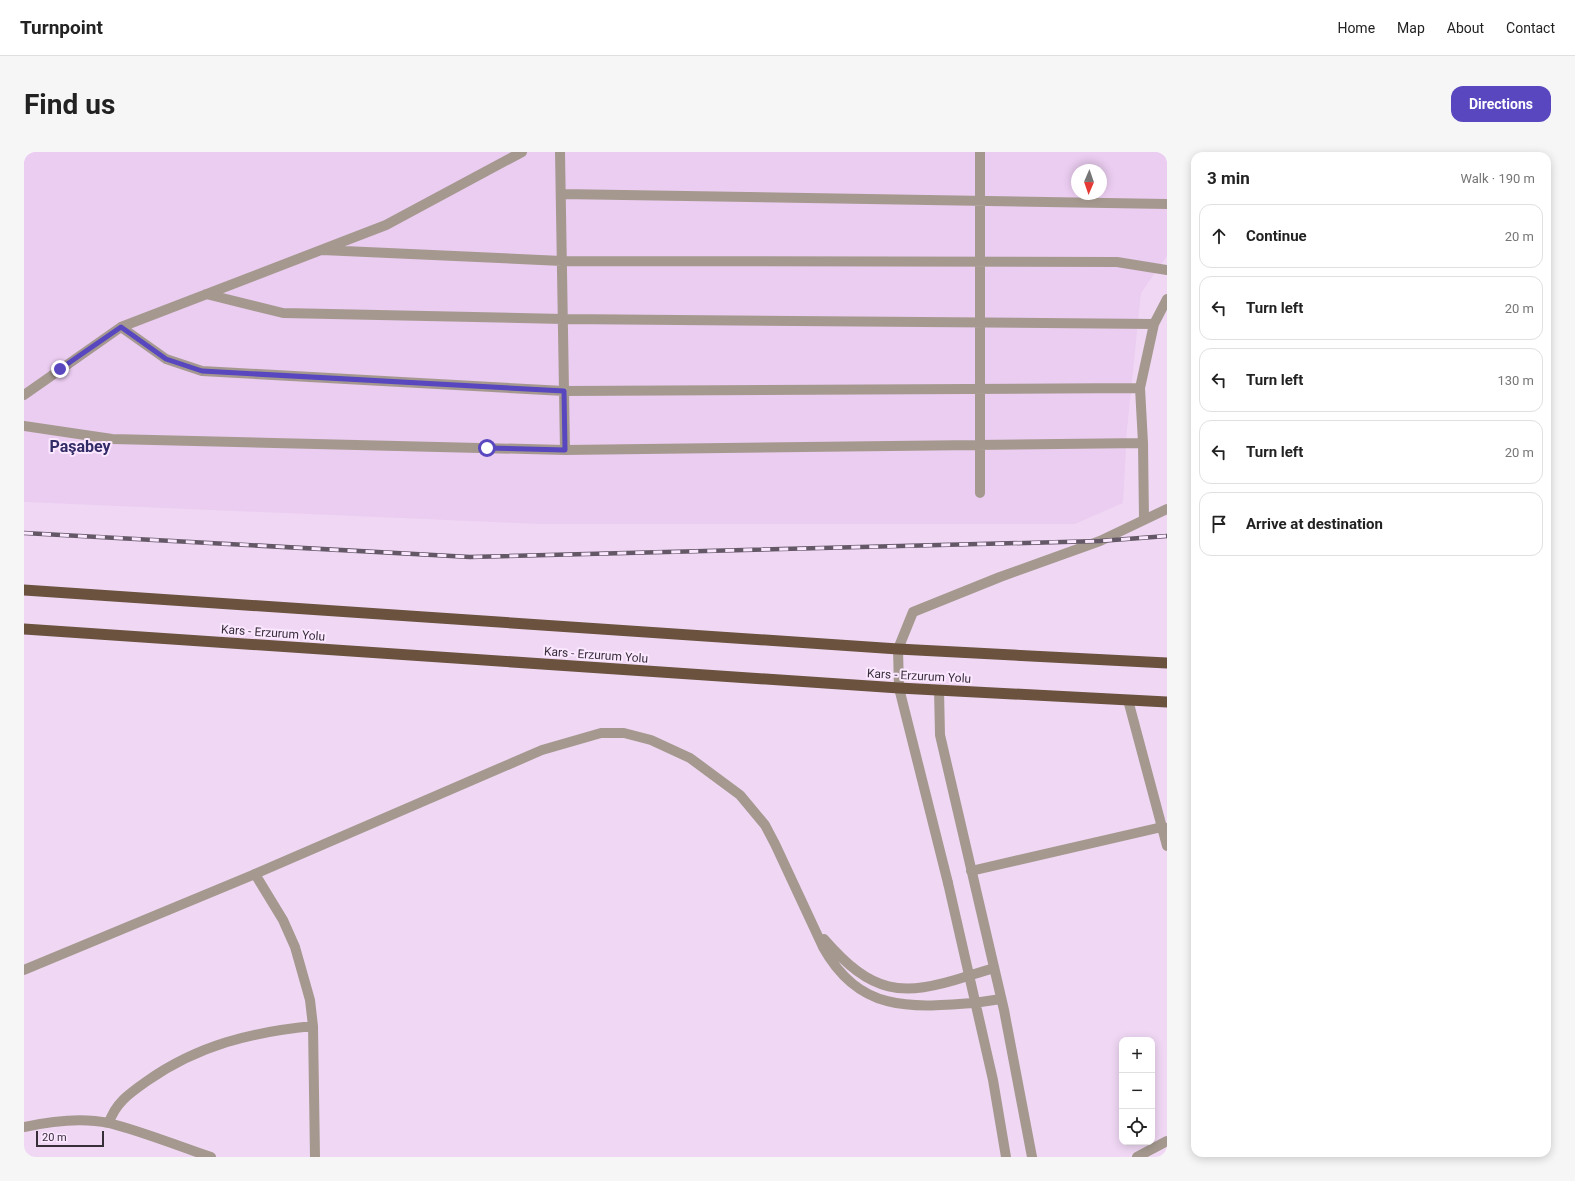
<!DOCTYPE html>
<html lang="en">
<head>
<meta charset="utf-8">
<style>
  body { margin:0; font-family:Roboto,sans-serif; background:#f6f6f6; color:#222 }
  .controls { position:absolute; right:12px; bottom:12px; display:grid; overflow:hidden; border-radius:8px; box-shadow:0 2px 10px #0003 }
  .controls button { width:36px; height:36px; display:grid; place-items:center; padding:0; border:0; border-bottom:1px solid #e0e0e0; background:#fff; color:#222; font:20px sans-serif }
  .compass { position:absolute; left:1047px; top:12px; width:36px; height:36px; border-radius:50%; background:#fff; box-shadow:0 2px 10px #0003; rotate:182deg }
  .scale { position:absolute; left:12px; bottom:10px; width:68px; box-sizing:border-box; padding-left:4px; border:2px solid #372e39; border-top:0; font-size:11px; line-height:14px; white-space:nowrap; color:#372e39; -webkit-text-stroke:3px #fbe7ff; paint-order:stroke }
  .stop { position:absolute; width:12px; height:12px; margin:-9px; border:3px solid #5847bf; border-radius:50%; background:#fff }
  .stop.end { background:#5847bf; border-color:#fff; box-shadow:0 1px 4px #0008 }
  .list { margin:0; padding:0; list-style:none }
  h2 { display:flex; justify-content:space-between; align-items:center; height:52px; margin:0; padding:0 16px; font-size:17px }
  h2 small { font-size:13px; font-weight:400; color:#767676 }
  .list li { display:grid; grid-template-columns:26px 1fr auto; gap:12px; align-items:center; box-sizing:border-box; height:64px; margin:0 8px 8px; padding:0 8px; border:1px solid #e0e0e0; border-radius:12px }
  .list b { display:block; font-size:15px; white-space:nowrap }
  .list em { font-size:13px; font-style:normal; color:#767676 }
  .icon { flex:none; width:22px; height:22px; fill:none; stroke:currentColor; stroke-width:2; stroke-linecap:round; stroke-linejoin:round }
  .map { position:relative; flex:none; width:1143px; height:1005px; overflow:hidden; border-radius:12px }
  header { display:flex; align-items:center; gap:24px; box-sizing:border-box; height:56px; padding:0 20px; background:#fff; border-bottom:1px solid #e0e0e0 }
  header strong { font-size:19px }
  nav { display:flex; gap:22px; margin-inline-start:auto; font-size:14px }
  .intro { display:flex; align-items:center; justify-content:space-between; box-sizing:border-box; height:96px; padding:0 24px }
  h1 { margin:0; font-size:28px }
  .button { padding:10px 18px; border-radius:12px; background:#5847bf; color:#fff; font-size:14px; font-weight:700 }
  main { display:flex; gap:24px; padding:0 24px }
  aside { flex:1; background:#fff; border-radius:12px; box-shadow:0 2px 10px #0003 }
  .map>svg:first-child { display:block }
  .built { fill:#ebcdf1; fill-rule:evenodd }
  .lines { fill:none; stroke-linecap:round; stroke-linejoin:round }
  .minor { stroke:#a5998f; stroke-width:10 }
  .tertiary { stroke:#a5998f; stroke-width:10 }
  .trunk { stroke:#6a523f; stroke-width:11 }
  .rail-casing { stroke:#645867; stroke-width:4.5 }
  .rail { stroke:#fbe7ff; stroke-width:3; stroke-dasharray:9; stroke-linecap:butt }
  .route { stroke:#5847bf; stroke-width:5 }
  .labels { text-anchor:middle; stroke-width:4; stroke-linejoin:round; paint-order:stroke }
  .street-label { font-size:12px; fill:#372e39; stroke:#fbe7ff }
  .district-label { font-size:16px; font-weight:bold; fill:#312c67; stroke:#fbe7ff }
</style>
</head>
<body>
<header>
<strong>Turnpoint</strong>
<nav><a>Home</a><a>Map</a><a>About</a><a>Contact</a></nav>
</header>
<div class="intro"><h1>Find us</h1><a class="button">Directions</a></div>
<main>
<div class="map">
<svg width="1143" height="1005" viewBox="0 0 1143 1005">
  <rect width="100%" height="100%" fill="#f0d8f5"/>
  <!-- built -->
  <path class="built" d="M0 0H1143V104L1117 141 1103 278 1099 351 1051 372H515L0 350ZM1053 18H1077V42H1053Z"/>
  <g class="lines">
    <!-- minor -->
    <path class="minor" d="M536 0 541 298
      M956 0V341
      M537 42 1143 52
      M298 98 538 109 1093 110 1143 118
      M182 142 259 161 539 167 1130 172
      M97 175 142 207 178 219 540 239 1116 236
      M0 243 97 175 362 73 498 0
      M0 274 88 287 541 298 1119 291
      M1120 367 1119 291 1116 236 1130 172 1143 147
      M915 538 916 583 980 858 1008 1005
      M1104 548 1143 694
      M947 719 1138 675 1143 676
      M231 722 259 768 271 795 286 848 289 874 291 1005
      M924 731 969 928 982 1005
      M944 824 970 816
      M950 851 977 847
      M85 971C91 951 106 941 123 929 174 893 228 880 289 874
      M0 975C27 969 57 965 85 971 120 980 154 994 187 1005
      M1113 1005 1143 989"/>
    <!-- tertiary -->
    <path class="tertiary" d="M924 731 875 536 874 497 889 460 976 425 1076 389 1143 357
      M800 787C848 842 876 846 944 824
      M0 818 231 722 518 598 577 581H600L627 588 666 606 716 643 741 673 751 692 799 795C835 860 885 856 950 851"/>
    <!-- trunk -->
    <path class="trunk" d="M0 438 874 497 1143 511
      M0 477 875 536 1143 550"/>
    <defs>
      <path id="rail" d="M0 381 446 405 1076 389 1143 384"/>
    </defs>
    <!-- rail casing -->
    <use href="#rail" class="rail-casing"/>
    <!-- rail -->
    <use href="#rail" class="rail"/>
  </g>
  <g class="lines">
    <!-- route -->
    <path class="route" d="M36 217 97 175 142 207 178 219 540 239 541 298 463 296"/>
  </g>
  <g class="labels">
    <!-- street labels -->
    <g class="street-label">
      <text transform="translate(249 481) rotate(4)" y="4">Kars - Erzurum Yolu</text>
      <text transform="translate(572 503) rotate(4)" y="4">Kars - Erzurum Yolu</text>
      <text transform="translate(895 524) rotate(3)" y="4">Kars - Erzurum Yolu</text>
    </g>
    <!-- district labels -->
    <g class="district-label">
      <text x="56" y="300">Paşabey</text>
    </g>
  </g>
</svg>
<div class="controls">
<button>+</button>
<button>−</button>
<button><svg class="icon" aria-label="locate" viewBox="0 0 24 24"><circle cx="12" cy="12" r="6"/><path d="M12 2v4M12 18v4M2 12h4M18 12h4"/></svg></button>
</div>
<svg class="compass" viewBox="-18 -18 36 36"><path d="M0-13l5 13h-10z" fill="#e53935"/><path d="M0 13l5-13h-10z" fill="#767676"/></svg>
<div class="scale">20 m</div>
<div class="stop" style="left:463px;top:296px"></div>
<div class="stop end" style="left:36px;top:217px"></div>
</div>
<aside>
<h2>3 min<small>Walk · 190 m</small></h2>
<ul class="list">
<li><svg class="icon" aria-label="ahead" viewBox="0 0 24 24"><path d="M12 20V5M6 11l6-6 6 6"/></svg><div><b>Continue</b></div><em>20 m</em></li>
<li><svg class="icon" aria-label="left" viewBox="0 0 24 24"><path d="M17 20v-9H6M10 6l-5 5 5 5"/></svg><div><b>Turn left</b></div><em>20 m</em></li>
<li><svg class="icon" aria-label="left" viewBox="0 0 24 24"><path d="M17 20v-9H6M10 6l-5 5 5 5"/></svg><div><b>Turn left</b></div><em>130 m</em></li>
<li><svg class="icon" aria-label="left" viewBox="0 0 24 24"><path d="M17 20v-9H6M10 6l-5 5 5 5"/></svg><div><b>Turn left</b></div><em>20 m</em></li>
<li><svg class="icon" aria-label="arrive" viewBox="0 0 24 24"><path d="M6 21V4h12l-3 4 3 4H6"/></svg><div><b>Arrive at destination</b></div></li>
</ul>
</aside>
</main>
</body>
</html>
